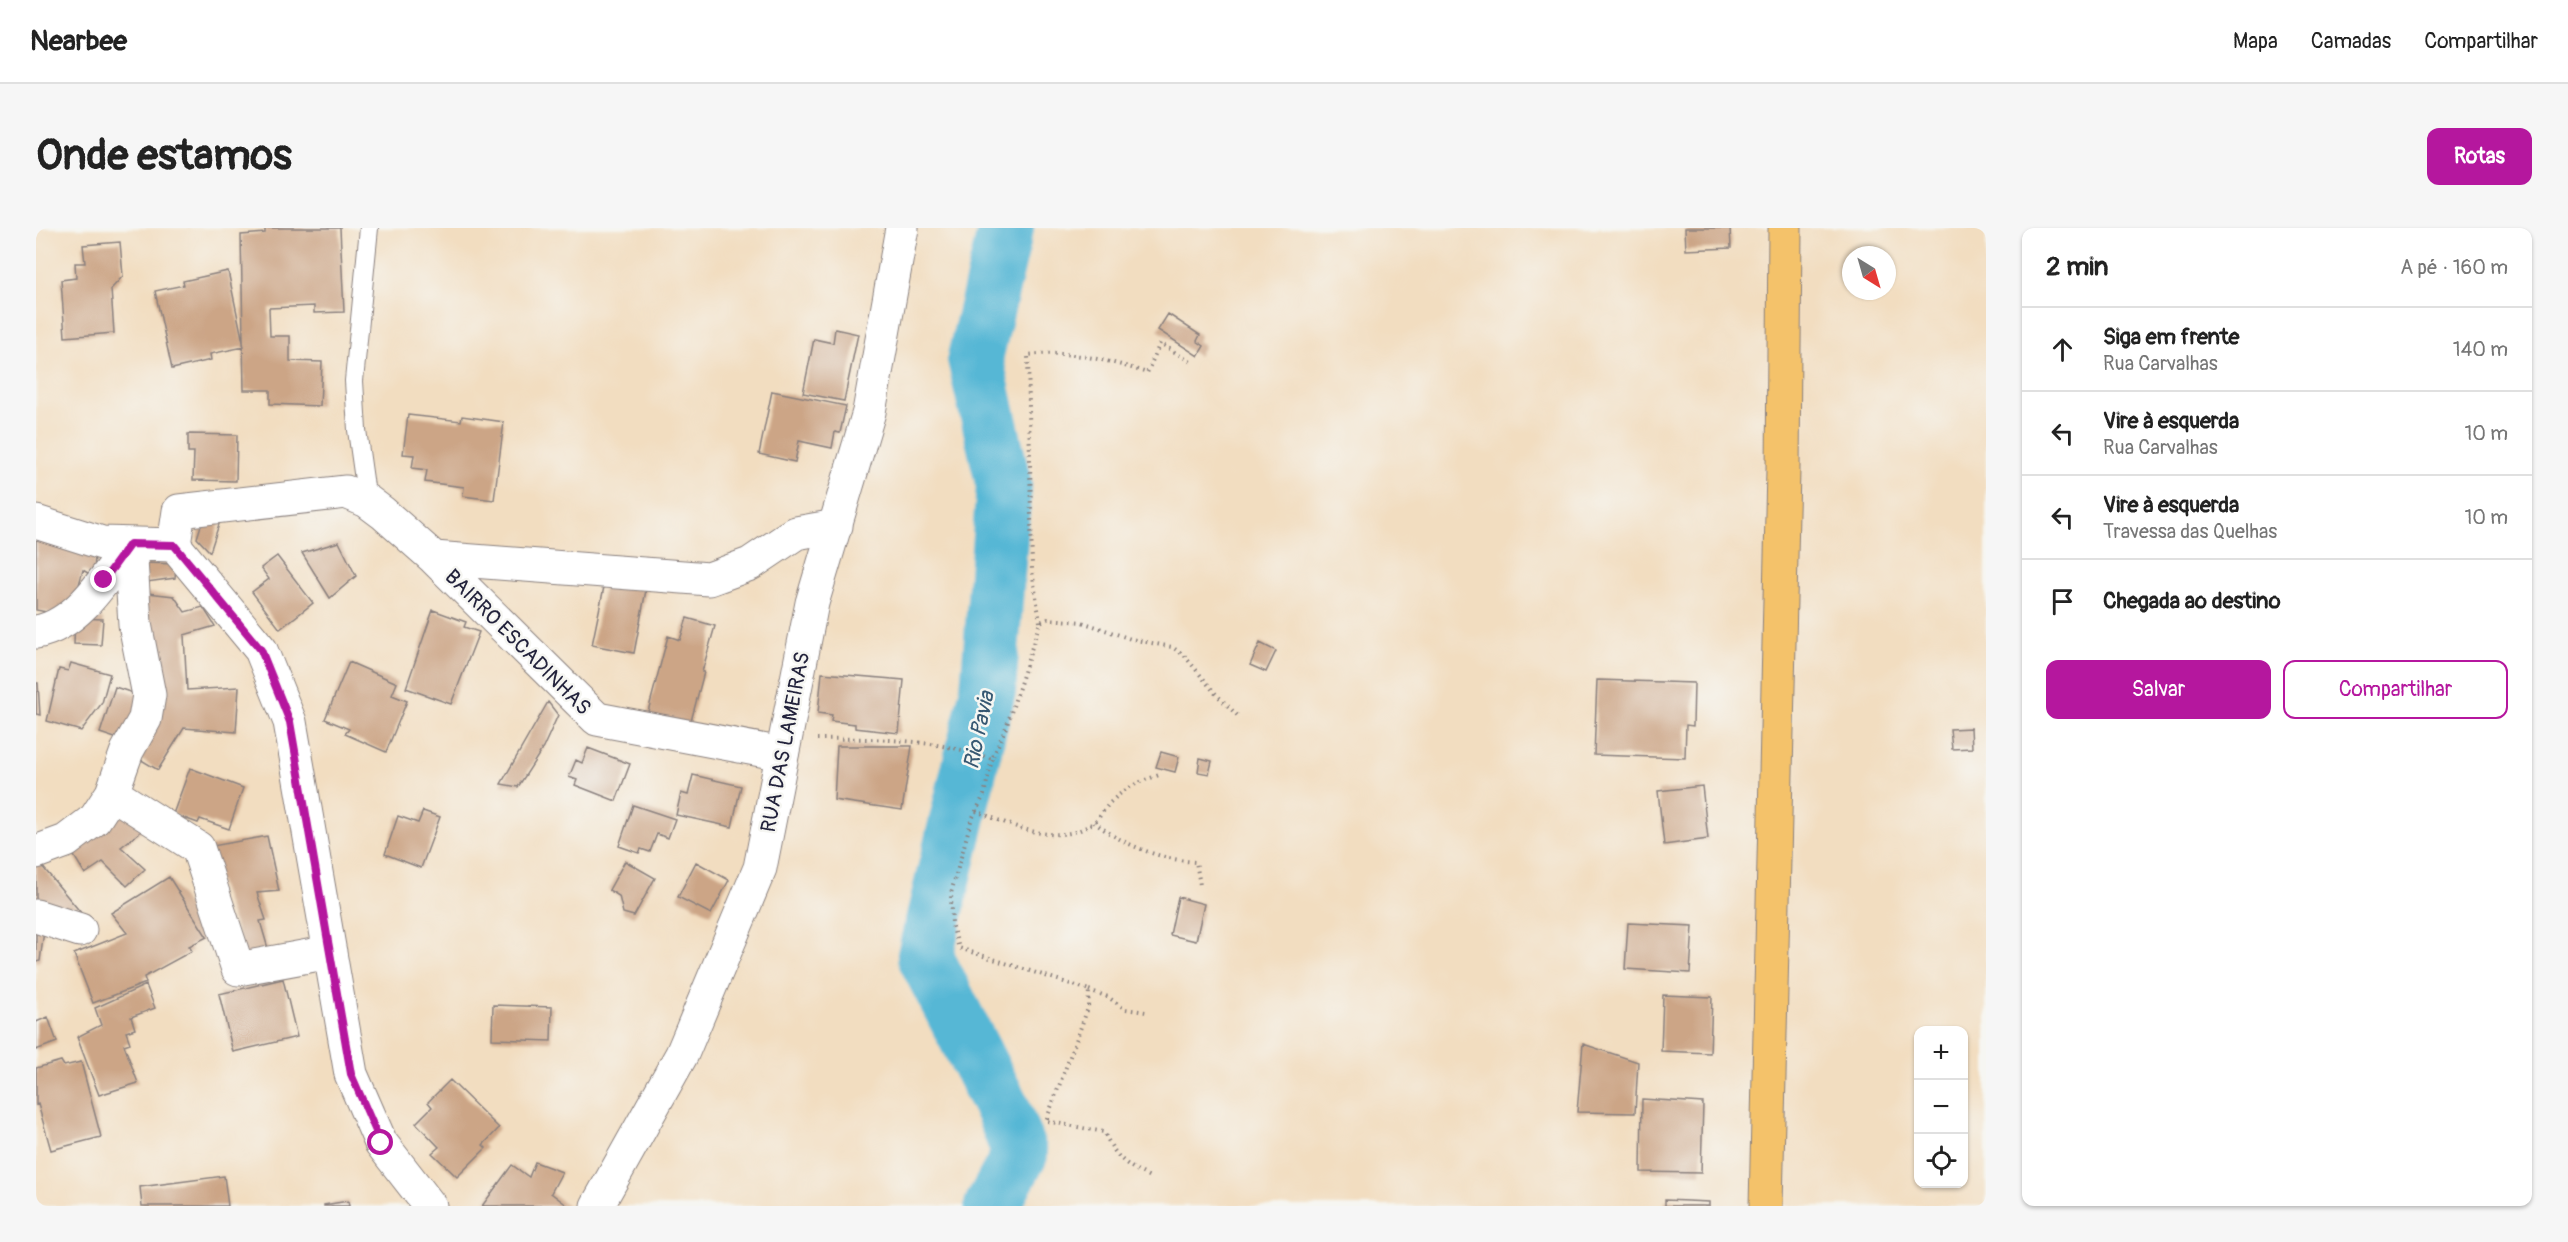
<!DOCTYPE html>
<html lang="pt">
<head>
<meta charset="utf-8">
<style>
  body { margin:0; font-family:Pangolin,sans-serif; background:#f6f6f6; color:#222 }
  .controls { position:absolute; right:18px; bottom:18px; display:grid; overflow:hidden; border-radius:12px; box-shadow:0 2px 4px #0004 }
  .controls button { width:54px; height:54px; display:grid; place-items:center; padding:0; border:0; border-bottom:2px solid #e0e0e0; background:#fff; color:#222; font:30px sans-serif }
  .compass { position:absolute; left:1806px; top:18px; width:54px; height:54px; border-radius:50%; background:#fff; box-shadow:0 2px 4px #0004; rotate:143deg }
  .stop { position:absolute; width:18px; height:18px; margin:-14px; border:4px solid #b5179e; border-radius:50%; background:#fff }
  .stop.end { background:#b5179e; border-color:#fff; box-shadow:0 2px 6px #0008 }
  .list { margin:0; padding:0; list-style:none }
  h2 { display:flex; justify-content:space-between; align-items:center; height:78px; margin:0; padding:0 24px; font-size:26px }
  h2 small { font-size:20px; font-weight:400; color:#767676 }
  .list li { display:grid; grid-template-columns:39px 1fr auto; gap:18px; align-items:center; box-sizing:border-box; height:84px; padding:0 24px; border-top:2px solid #e0e0e0 }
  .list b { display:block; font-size:22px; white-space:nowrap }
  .list p { margin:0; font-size:20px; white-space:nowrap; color:#767676 }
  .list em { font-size:20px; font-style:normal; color:#767676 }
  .actions { display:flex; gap:12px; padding:18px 24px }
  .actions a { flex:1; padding:14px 0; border:2px solid #b5179e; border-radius:12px; text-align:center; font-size:21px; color:#b5179e }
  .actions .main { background:#b5179e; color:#fff }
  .icon { flex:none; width:33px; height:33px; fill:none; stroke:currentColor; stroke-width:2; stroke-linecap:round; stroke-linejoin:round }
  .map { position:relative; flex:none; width:1950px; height:978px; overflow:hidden; border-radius:12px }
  header { display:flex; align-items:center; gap:36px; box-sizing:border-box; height:84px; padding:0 30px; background:#fff; border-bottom:2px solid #e0e0e0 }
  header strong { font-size:28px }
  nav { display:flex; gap:33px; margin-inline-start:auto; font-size:21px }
  .intro { display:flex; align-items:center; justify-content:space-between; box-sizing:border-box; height:144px; padding:0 36px }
  h1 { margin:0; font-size:42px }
  .button { padding:15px 27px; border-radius:12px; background:#b5179e; color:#fff; font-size:21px; font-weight:700 }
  main { display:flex; gap:36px; padding:0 36px }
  aside { flex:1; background:#fff; border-radius:12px; box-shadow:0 2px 4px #0004 }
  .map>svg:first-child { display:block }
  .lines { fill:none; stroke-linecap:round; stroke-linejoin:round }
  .river { stroke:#57b7d5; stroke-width:56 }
  .building { fill:#cca586 }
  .service-casing { stroke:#8a807e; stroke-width:20 }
  .minor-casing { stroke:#8a807e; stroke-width:35 }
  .tertiary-casing { stroke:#8a807e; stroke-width:35 }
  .primary-casing { stroke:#8a807e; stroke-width:35 }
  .path { stroke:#8a807e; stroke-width:4; stroke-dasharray:1.5 4.5; stroke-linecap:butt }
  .service { stroke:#fff; stroke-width:18 }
  .minor { stroke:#fff; stroke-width:33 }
  .tertiary { stroke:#fff; stroke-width:33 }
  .primary { stroke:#f4c26a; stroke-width:33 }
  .route { stroke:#b5179e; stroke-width:8 }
  .labels { text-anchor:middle; stroke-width:5; stroke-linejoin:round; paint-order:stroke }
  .street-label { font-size:21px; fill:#22223b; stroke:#f6f6f2 }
  .water-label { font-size:22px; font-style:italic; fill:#355671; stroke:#f6f6f2 }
</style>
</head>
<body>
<header>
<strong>Nearbee</strong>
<nav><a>Mapa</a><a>Camadas</a><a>Compartilhar</a></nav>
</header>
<div class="intro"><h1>Onde estamos</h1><a class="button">Rotas</a></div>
<main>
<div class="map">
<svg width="1950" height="978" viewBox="0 0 1950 978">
  <rect width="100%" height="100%" fill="#f6f6f2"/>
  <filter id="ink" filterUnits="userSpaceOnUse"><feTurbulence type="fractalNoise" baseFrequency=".0167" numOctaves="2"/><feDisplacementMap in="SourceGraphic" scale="12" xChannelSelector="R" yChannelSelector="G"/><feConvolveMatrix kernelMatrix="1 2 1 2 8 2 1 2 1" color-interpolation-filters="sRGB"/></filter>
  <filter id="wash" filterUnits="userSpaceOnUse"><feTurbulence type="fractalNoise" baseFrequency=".008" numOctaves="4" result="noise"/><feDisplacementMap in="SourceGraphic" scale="24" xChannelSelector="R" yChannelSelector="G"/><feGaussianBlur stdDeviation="1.35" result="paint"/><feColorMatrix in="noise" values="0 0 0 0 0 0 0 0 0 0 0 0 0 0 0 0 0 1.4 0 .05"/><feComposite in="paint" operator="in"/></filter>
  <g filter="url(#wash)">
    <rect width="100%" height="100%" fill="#f2ddc0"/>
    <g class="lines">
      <!-- river -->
      <path class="river" d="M956 978 984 926 967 882 889 728 952 462 968 258 939 130 970 0"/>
    </g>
    <g id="blocks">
      <!-- building -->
      <path class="building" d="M229 0H304L308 84 278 85V78L233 80 234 108H254V133L286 134 284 178 234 176V162H208L205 7 229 5Z
        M1649 0H1694L1695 20 1650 22Z
        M84 14 87 48 75 61 78 105 29 109 25 52 40 50 39 35H49L47 17Z
        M192 43 208 119 174 126 175 132 136 141 119 63 148 57 147 53Z
        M1132 86 1164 107 1161 113 1168 118 1162 128 1122 102Z
        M799 101 822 106 808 173 767 165 778 111 797 115Z
        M736 163 810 178 804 205 799 204 796 220 763 213 759 234 723 226Z
        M372 187 425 193 426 188 468 194 458 272 427 268 428 259 389 254 391 242 376 240 378 227 367 226Z
        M152 206 201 207 200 253 157 252 158 224H152Z
        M168 288 185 290 174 324 161 310Z
        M0 298 59 324 58 349 47 342 38 375 26 387 0 382Z
        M303 314 320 348 294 370 266 325Z
        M241 328 277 375 244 401 216 364 233 351 225 340Z
        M106 335 140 336 139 350 111 354Z
        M569 354 610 362 598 425 556 417Z
        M103 364 138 368 149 384 167 379 179 398 148 407 151 462 203 459 200 504 148 500 122 542 97 527Z
        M397 382 430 394 428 399 443 404 415 476 370 460Z
        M39 390 67 391 65 417 38 416Z
        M651 390 679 398 666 444H668L654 497 610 491 632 408 644 412Z
        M1224 415 1240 423 1230 444 1214 437Z
        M313 434 361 455 356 467 371 473 350 524 309 506 313 501 289 491Z
        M35 435 74 446 66 475 45 503 11 493 23 441 32 443Z
        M786 445 868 452 863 505 819 500V496L795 493 796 487 782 485Z
        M1561 452 1658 455 1657 498 1650 497 1649 530 1558 527Z
        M0 455H2L4 487 0 486Z
        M79 459 109 469 94 515 64 505Z
        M512 474 522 487 507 520 482 559 465 556Z
        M1935 500 1936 520 1916 521 1914 501Z
        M801 518H876L866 582 798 572Z
        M552 520 594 536 580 573 539 557 541 552 533 549 540 532 546 535Z
        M1125 524 1143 529 1139 544 1120 539Z
        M1164 530 1176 533 1173 546 1162 544Z
        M154 540 207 560 193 601 164 591 162 595 137 586Z
        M657 547 705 558 696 599 640 587 645 565 652 567Z
        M1666 558 1672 611 1628 617 1622 563Z
        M85 577 108 601 85 619 109 641 91 658 67 634 49 646 32 618Z
        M597 577 639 591 632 610 621 606 614 624 605 621 603 625 583 618Z
        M387 583 404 589 385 640 349 626 362 588 382 595Z
        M231 608 243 663 221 665 230 692 224 693 233 724 210 729 171 619Z
        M0 631 46 686 0 678Z
        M589 633 619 650 598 688 587 685 583 668 573 662Z
        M660 634 693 652 675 686 642 669Z
        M133 649 171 709 153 718 156 723 108 749 110 755 57 775 38 726 91 705 75 685Z
        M1142 669 1168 676 1160 713 1134 707Z
        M0 693 9 695 4 733 0 734Z
        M1592 695 1657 698 1654 745 1589 741Z
        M247 751 261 809 197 824 183 766Z
        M110 757 119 780 95 789 99 801 90 804 94 815 88 817 102 855 63 867 41 809 65 797 59 780Z
        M1627 767 1676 769 1674 825 1625 823Z
        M457 777 516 779 515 813 456 811Z
        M12 789 21 814 0 822V794Z
        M1547 816 1602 834 1599 885 1541 884Z
        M25 833 28 838 45 834 65 909 15 922 2 876 0 877V840Z
        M414 852 463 900 447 917 450 920 421 949 396 925 403 919 380 895 396 879 392 874Z
        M1606 871 1667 875 1665 945 1605 944Z
        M499 934 526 944 515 965 532 978H446L476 937 493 949Z
        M188 948 192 978H106L104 959Z
        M1629 972 1673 974V978H1629Z
        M312 973 313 978H288V977Z"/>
    </g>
  </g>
  <g filter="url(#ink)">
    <use href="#blocks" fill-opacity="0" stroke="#8a807e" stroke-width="1.5"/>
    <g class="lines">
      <defs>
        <path id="service" d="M331 273 321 202 318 153 333 0"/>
        <path id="minor" d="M0 294 66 315 138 317 225 422 254 494 315 846 345 915 394 978
          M138 317 143 283 310 264 331 273 347 285 398 330 561 491 746 526
          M398 330 673 351 714 336 760 305 800 298
          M0 404C42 397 71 348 94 316
          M76 565 162 620 202 741 294 724
          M0 624 30 613 59 591 76 565 91 523 109 491 113 467 99 396 94 316
          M0 688 44 702"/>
        <path id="tertiary" d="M561 978 646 826 724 640 776 375 833 184 866 0"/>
        <path id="primary" d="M1730 978 1747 242 1749 0"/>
      </defs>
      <!-- service casing -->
      <use href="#service" class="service-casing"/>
      <!-- minor casing -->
      <use href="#minor" class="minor-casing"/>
      <!-- tertiary casing -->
      <use href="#tertiary" class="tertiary-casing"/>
      <!-- primary casing -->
      <use href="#primary" class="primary-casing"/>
      <!-- path -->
      <path class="path" d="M1004 394 996 342 992 127C1034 122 1072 132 1111 145L1124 115 1158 136
        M781 511C840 510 900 511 956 531L971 497 1004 394 1012 391 1046 394 1095 411 1136 419 1148 427 1179 465 1202 488
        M956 531 948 567 935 593 915 665 916 697 923 720 1053 762 1052 780 1010 893 1068 904C1080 930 1089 937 1114 949
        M940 583C975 597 1023 621 1058 594 1065 589 1069 579 1076 573 1090 559 1105 553 1123 547
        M1058 594C1085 616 1125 632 1160 634L1164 657
        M1053 762 1072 769 1089 781 1110 784"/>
      <!-- service -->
      <use href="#service" class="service"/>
      <!-- minor -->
      <use href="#minor" class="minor"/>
      <!-- tertiary -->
      <use href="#tertiary" class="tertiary"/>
      <!-- primary -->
      <use href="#primary" class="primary"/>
    </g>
  </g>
  <g class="lines" filter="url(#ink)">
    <!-- route -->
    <path class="route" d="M68 352 94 316 138 317 225 422 254 494 315 846 345 915"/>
  </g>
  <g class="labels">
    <!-- street labels -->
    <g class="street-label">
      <text transform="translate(482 414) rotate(45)" y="7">BAIRRO ESCADINHAS</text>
      <text transform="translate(749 514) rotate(-79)" y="7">RUA DAS LAMEIRAS</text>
    </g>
    <!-- water labels -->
    <g class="water-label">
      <text transform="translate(942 502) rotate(-78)" y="8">Rio Pavia</text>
    </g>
  </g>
</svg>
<div class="controls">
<button>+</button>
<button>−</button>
<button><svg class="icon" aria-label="locate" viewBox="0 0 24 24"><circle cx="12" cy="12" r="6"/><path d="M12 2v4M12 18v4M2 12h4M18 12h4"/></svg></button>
</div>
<svg class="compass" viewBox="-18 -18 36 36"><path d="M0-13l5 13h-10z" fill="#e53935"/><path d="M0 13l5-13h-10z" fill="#767676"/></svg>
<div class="stop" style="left:345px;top:915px"></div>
<div class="stop end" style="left:68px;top:352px"></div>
</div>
<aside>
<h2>2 min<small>A pé · 160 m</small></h2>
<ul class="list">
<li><svg class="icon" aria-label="ahead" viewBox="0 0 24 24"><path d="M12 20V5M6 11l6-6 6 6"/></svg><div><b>Siga em frente</b><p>Rua Carvalhas</p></div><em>140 m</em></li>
<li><svg class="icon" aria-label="left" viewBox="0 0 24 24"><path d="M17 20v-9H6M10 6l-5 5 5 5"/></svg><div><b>Vire à esquerda</b><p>Rua Carvalhas</p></div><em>10 m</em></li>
<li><svg class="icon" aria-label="left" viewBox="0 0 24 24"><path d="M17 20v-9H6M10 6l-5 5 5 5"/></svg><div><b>Vire à esquerda</b><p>Travessa das Quelhas</p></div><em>10 m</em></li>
<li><svg class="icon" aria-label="arrive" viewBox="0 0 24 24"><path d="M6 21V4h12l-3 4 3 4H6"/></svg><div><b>Chegada ao destino</b></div></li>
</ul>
<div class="actions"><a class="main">Salvar</a><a>Compartilhar</a></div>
</aside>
</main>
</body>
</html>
